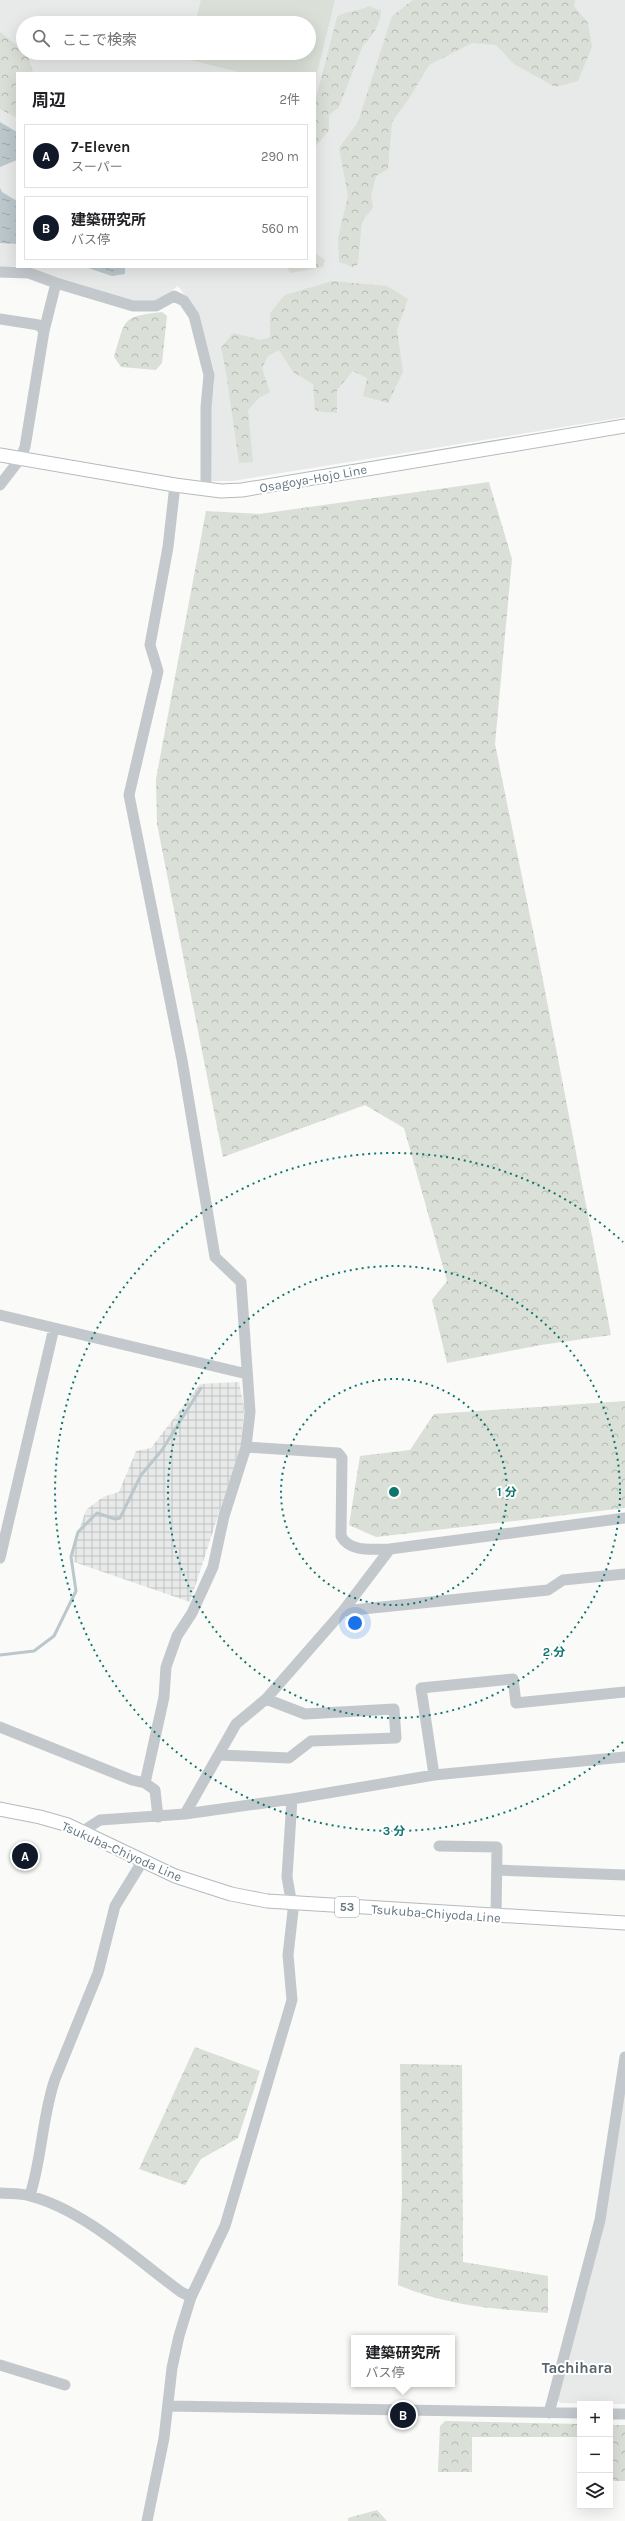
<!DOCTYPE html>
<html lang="ja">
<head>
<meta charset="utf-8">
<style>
  body { margin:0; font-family:Karla,"Noto Sans JP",sans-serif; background:#f2f2f2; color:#202124 }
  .controls { position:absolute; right:12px; bottom:12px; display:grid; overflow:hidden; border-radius:0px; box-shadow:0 4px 16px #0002 }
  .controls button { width:36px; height:36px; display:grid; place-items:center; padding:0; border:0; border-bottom:1px solid #e0e0e0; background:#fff; color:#202124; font:20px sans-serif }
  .you { position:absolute; left:355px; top:1623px; width:14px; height:14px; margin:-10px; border:3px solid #fff; border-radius:50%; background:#1a73e8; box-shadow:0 0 0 6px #1a73e833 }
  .badge { display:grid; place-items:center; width:26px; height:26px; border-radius:50%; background:#111827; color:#fff; font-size:13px; font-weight:700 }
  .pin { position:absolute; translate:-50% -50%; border:2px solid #fff; box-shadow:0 1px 4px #0006 }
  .popup { position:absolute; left:351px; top:2335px; width:104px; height:52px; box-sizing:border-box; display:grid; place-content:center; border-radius:0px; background:#fff; filter:drop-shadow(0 1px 3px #0005); font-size:13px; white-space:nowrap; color:#757577 }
  .popup b { font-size:15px; color:#202124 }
  .popup::after { content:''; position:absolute; left:50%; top:100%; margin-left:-8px; border:8px solid transparent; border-top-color:#fff }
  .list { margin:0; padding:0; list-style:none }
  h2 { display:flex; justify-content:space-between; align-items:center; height:52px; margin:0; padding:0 16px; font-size:17px }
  h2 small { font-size:13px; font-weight:400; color:#757577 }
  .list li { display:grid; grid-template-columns:26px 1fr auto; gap:12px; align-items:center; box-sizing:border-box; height:64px; margin:0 8px 8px; padding:0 8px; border:1px solid #e0e0e0; border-radius:0px }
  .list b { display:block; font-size:15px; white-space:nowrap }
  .list p { margin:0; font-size:13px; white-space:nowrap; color:#757577 }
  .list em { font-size:13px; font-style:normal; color:#757577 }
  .icon { flex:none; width:22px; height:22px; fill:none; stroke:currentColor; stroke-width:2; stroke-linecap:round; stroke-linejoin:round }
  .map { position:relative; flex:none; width:625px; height:2521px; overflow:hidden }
  .search { position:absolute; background:#fff; box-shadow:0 4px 16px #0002; left:16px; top:16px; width:300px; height:44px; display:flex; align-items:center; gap:10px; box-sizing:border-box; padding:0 14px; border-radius:22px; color:#757577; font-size:15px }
  .panel { position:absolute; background:#fff; box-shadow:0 4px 16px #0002; left:16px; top:72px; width:300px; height:196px; border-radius:0px }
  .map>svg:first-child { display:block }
  .built { fill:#e8e9e9; fill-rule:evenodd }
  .industrial { fill:url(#industrial-grid) }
  .green { fill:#dadfd7 }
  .forest { fill:url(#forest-crowns) }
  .water { fill:url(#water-ripples) }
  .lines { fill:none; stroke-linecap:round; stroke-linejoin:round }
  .stream { stroke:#bbc7cb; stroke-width:3 }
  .major-casing { stroke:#b5babe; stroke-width:15 }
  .minor { stroke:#c3c8cc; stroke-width:11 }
  .major { stroke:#fff; stroke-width:13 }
  .ring { fill:none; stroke:#0f766e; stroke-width:2; stroke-dasharray:2 4 }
  .labels { text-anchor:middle; stroke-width:4; stroke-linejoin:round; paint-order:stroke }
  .shield { fill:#fff; stroke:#939fa8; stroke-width:1 }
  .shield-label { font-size:12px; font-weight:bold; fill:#657683 }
  .street-label { font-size:13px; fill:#657683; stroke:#fff }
  .quarter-label { font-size:15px; font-weight:bold; fill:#57646e; stroke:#fff }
  .centre { fill:#0f766e; stroke:#fff; stroke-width:2 }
  .ring-label { font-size:12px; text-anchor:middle; font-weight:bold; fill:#0f766e; stroke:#fff; stroke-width:4; stroke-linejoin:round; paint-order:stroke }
</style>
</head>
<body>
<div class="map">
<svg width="625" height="2521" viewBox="0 0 625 2521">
  <defs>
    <pattern id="industrial-grid" width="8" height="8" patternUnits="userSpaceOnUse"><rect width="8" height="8" fill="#e8e9e9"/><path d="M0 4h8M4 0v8" fill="none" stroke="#c0c1c2"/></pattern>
    <pattern id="forest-crowns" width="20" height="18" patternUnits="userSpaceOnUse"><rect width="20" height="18" fill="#dadfd7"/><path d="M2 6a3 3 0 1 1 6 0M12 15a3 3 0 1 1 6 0" fill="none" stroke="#b4b9b4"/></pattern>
    <pattern id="water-ripples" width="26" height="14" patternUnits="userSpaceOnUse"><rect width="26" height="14" fill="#bbc7cb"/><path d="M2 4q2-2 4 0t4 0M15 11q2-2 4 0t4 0" fill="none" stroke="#9ca6aa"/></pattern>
  </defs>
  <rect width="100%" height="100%" fill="#fafaf8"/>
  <!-- built -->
  <path class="built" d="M0 0H625V417L233 481H212L210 404 214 387V370L198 313 178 286 158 300 145 304 78 288 27 267H315V73H17V266L0 269ZM23 23H309V53H23Z
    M625 2090V2404L560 2403 557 2398Z"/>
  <!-- industrial -->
  <path class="industrial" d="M239 1382 244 1407 241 1445 190 1602 74 1562 72 1550 86 1510 103 1497 119 1492 136 1451 151 1448 200 1384Z"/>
  <!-- green -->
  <path class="green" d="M201 0H335L315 81V73H243L186 59 187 53H309V23H195Z"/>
  <!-- forest -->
  <path class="forest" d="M413 0H575L574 6 588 23 592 47 578 81 555 87 514 64 496 45 472 43 429 65 410 97 392 122 388 169 376 176 371 196 373 208 362 221 358 264 353 267 339 262 338 238 348 196 339 148 358 122 392 16Z
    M369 6 381 11C381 23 372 37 363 45L339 107 329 115V130L316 146 315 102 337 17C347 10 357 12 369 6Z
    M0 32 23 50V53H27L33 72 17 73V118L0 109Z
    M315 253 325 260 323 267 290 273 287 267H315Z
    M332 281 387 286 408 299 397 330 403 372 388 403 363 396 367 378 353 371 337 390V413L315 411 313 384 293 372 279 350 268 356 262 368 270 392 259 398 248 410 253 462 239 463 226 372 221 348 233 333 261 340 270 337V313L285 295Z
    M162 312 167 316 162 363 156 370 121 367 114 357C126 319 120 317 162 312Z
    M489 482 512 559 495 744 541 970 611 1335 541 1345 447 1363 432 1300 447 1281 404 1128 365 1105 223 1157 157 824 156 779 206 511 259 514Z
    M625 1401V1508L376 1537 349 1525 360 1456 410 1450 434 1414Z
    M195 2047 260 2071 238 2138 201 2159 185 2185 139 2169Z
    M400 2064 462 2065 463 2262 548 2276V2313C494 2309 448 2306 398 2285L402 2193Z
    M445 2421 580 2424V2437H472V2472H438L440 2426Z
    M610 2425H625V2481H610Z
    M377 2510 387 2521H348V2518Z"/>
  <!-- water -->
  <path class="water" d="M0 122 17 132V160L0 167Z
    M0 188 2 192 17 201V244L0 243Z
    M85 267H125V274L112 276Z"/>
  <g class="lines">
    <!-- stream -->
    <path class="stream" d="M0 1655 34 1651 54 1636 76 1591 71 1557 78 1532 97 1513 115 1519 120 1518 141 1475 162 1450 201 1388"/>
    <defs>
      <path id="major" d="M0 455 175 485 221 491 242 490 625 426
        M0 1809 40 1817 68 1825 175 1876 231 1894 267 1901 625 1923"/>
    </defs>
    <!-- major casing -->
    <use href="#major" class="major-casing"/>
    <!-- minor -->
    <path class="minor" d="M0 272 29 273 56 283 133 306H156L174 296 184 301 194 316 209 375 206 407V489
      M0 319 39 325 44 331 25 447 20 459 0 485
      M44 331 56 283
      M0 1315 247 1374
      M246 1447 338 1453 342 1458 341 1536C350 1553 373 1549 390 1549L625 1518
      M0 1558 54 1328
      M343 1611 548 1590 563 1580 625 1574
      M0 1727 132 1780 145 1783 155 1790 158 1817
      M219 1755 289 1758 311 1741 396 1738 394 1709 305 1714 266 1699
      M434 1775 421 1688 513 1679 516 1703 625 1692
      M145 1783 164 1697 166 1667 177 1636 192 1613 213 1567 224 1516 246 1447 250 1412 241 1282 215 1257 182 1060 129 795 158 671 150 645 168 547 175 485
      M185 1814 236 1724 266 1699 343 1611 390 1549
      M83 1831 100 1820 185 1814 292 1799 434 1775 625 1757
      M439 1846 497 1847 496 1917
      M497 1870 625 1875
      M0 2193C10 2194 21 2193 30 2196 84 2210 136 2259 181 2292L191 2297
      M30 2195C42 2158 42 2117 55 2079L98 1973 115 1906 142 1862
      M0 2365 65 2385
      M169 2406 580 2413
      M549 2413 600 2220 625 2057
      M610 2414H625
      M147 2521 164 2438 172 2368 179 2336 191 2297 225 2226 292 2000 288 1955 293 1911 287 1877 292 1799"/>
    <!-- major -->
    <use href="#major" class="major"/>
  </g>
  <!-- distance rings -->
  <g class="ring">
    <circle cx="394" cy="1492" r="113"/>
    <circle cx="394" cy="1492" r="226"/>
    <path d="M623 1742A339 339 0 1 1 623 1242"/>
  </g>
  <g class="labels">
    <!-- shield labels -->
    <rect class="shield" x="335" y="1897" width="24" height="20" rx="3"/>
    <g class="shield-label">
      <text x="347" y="1911">53</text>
    </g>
    <!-- street labels -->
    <g class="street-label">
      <text transform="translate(313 478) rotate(-10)" y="5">Osagoya-Hojo Line</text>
      <text transform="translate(122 1851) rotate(24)" y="5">Tsukuba-Chiyoda Line</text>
      <text transform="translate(436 1913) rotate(4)" y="5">Tsukuba-Chiyoda Line</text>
    </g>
    <!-- quarter labels -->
    <g class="quarter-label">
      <text x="577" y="2373">Tachihara</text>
    </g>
  </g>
  <circle cx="394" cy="1492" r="6" class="centre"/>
  <g class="ring-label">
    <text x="507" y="1496">1 分</text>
    <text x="554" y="1656">2 分</text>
    <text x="394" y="1835">3 分</text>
  </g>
</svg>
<div class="controls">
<button>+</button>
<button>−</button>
<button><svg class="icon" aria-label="layers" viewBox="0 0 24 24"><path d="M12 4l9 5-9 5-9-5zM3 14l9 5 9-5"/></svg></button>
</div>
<div class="you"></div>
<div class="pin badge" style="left:25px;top:1856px">A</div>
<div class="pin badge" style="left:403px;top:2415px">B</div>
<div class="popup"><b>建築研究所</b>バス停</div>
<div class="search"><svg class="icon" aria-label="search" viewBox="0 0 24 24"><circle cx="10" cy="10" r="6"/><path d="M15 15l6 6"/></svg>ここで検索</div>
<section class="panel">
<h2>周辺<small>2件</small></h2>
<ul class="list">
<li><span class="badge">A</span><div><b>7-Eleven</b><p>スーパー</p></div><em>290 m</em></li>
<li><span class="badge">B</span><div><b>建築研究所</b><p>バス停</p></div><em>560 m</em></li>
</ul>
</section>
</div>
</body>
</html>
